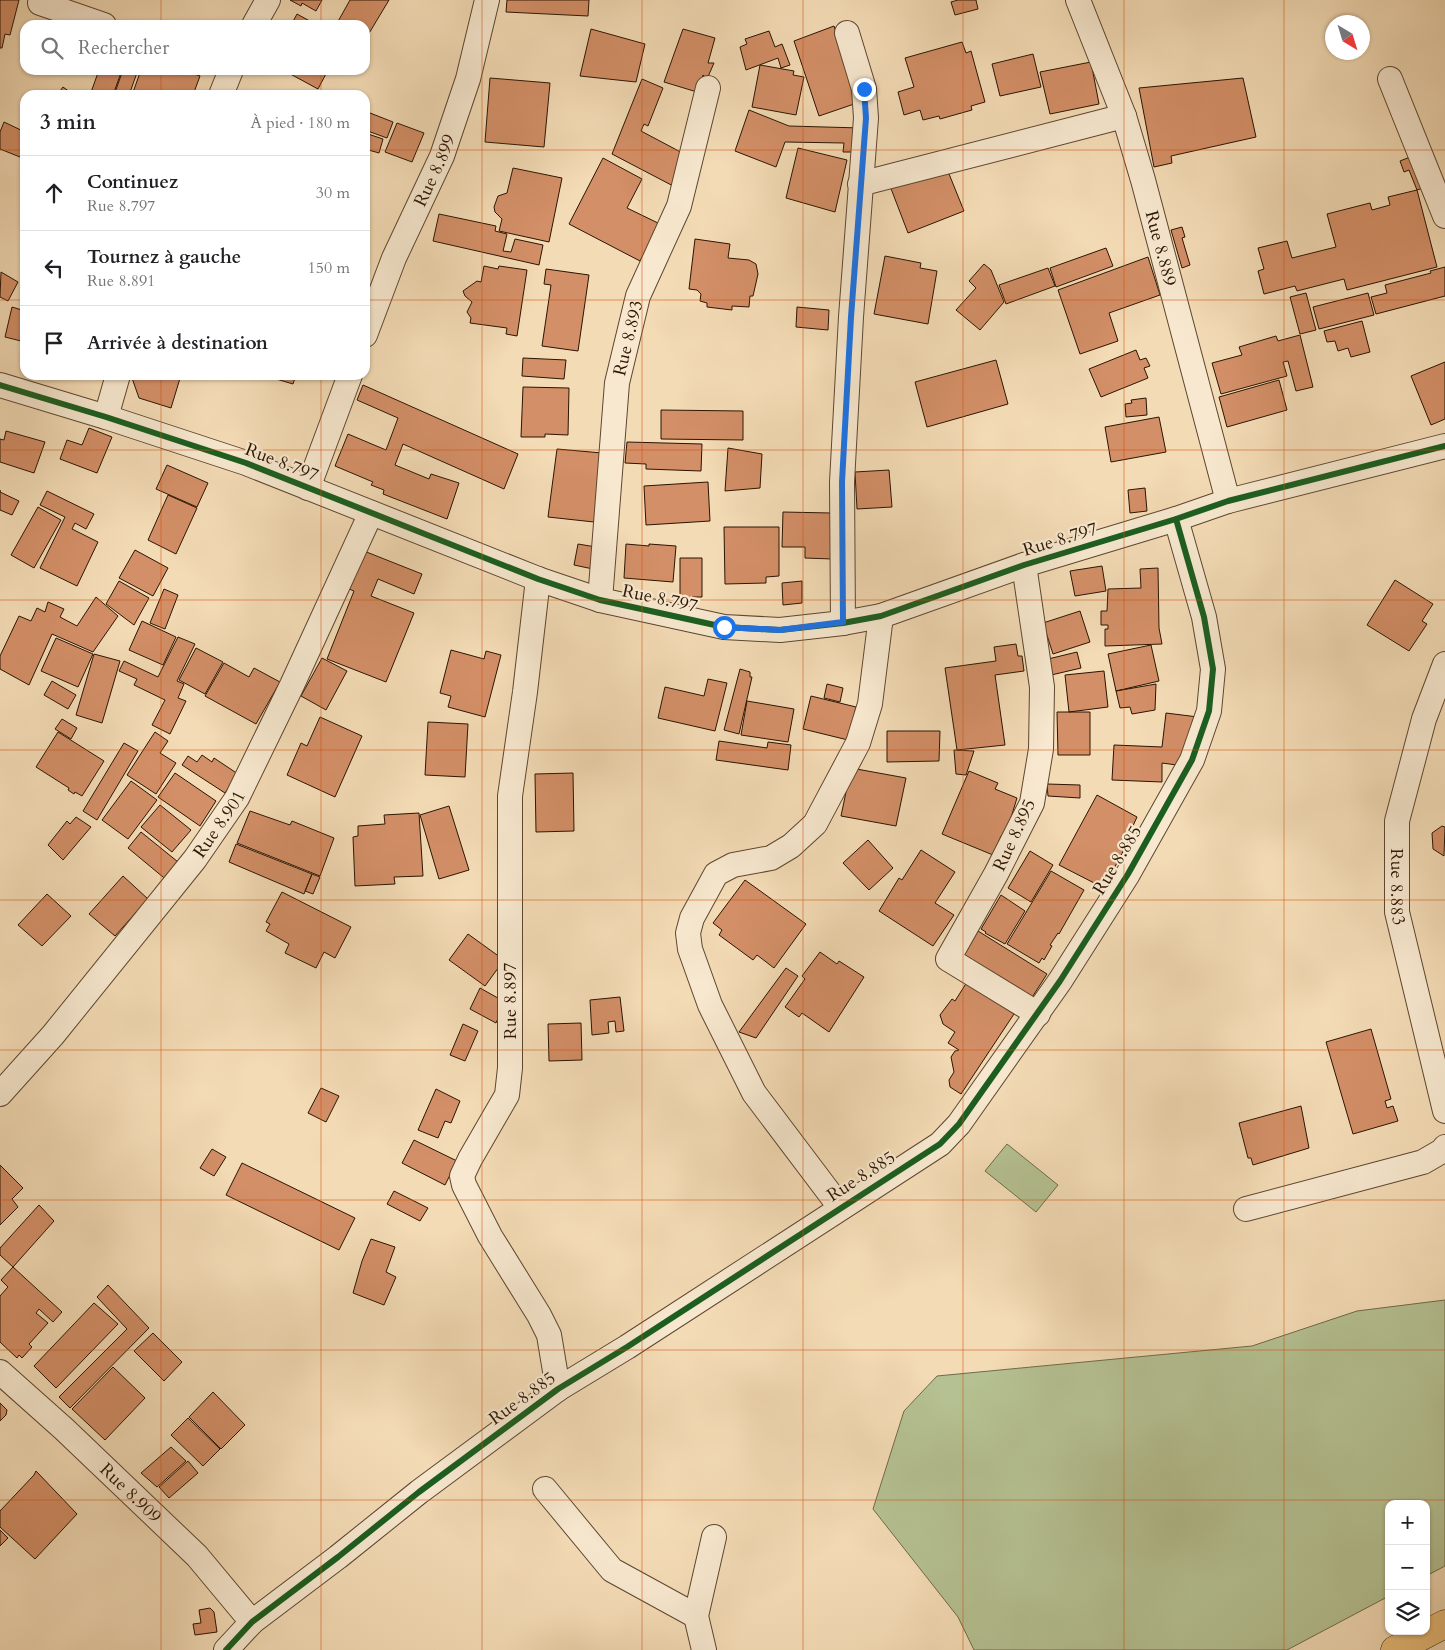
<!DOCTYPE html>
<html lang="fr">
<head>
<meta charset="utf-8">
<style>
  body { margin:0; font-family:Cardo,serif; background:#f2f2f2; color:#202124 }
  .controls { position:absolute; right:15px; bottom:15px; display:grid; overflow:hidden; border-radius:10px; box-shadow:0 1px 4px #0004 }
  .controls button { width:45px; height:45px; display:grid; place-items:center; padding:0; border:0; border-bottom:1px solid #e0e0e0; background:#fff; color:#202124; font:25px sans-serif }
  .compass { position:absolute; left:1325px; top:15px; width:45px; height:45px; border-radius:50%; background:#fff; box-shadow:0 1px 4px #0004; rotate:142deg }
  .stop { position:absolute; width:15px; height:15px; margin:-11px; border:4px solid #1a73e8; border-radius:50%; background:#fff }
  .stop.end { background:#1a73e8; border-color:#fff; box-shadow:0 1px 5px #0008 }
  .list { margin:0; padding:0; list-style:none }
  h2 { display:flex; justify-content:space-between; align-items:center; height:65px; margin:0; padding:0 20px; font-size:21px }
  h2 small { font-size:16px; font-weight:400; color:#757577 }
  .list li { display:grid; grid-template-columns:32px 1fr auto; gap:15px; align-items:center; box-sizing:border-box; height:75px; padding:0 20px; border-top:1px solid #e0e0e0 }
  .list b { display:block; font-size:19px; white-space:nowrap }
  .list p { margin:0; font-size:16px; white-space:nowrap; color:#757577 }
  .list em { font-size:16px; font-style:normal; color:#757577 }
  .icon { flex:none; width:28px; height:28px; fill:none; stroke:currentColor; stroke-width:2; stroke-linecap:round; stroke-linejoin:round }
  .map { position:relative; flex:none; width:1445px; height:1650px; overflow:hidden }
  .search { position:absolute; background:#fff; box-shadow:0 1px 4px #0004; left:20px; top:20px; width:350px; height:55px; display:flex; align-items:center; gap:12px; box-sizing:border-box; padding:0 18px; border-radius:15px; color:#757577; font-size:19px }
  .panel { position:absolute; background:#fff; box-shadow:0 1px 4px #0004; left:20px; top:90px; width:350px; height:290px; border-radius:15px }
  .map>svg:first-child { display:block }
  .green { fill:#b5c192; stroke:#706a4a }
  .building { fill:#d38f67; stroke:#2b1402 }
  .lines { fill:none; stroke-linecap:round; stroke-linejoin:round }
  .minor-casing { stroke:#5d462f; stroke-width:26 }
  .highway-casing { stroke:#2b1402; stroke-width:29 }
  .minor { stroke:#f7e8cf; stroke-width:24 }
  .highway { stroke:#eabe7a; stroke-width:28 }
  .cycleway-casing { stroke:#f7e8cf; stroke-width:9 }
  .cycleway { stroke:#1b5e20; stroke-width:6 }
  .route { stroke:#1a73e8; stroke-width:6 }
  .grid { fill:none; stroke:#d5520b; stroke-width:1; stroke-opacity:0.55 }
  .labels { text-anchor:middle; stroke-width:4.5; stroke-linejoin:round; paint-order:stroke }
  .street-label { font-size:18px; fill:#2b1402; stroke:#f7e8cf }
</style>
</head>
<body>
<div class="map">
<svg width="1445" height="1650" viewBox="0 0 1445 1650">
  <rect width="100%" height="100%" fill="#f3dbb5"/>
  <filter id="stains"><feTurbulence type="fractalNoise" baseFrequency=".004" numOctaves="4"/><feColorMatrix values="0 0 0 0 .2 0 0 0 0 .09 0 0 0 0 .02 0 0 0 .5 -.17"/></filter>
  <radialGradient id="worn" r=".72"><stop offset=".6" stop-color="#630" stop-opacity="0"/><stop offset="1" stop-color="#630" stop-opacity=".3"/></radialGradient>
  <!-- green -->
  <path class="green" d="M1007 1144 1058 1185 1036 1212 985 1171Z
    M1445 1300V1566L1426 1576V1504H1389V1596L1287 1650H974L958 1617 873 1509 904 1411 937 1376 1252 1346 1357 1311Z"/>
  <!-- building -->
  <path class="building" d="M0 0H19L10 35 5 34 2 48H0Z
    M290 0H322L316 11 302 3 301 6Z
    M350 0H389L365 40V25H336Z
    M507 0H589L588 16 506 12Z
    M958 0H976L978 9 955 15 951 2Z
    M297 14 317 25H291Z
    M834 26 860 102 819 116 794 41Z
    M591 29 645 44 636 82 580 76Z
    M683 29 715 38 708 63H714L707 79 703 75 697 92 664 82Z
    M769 31 775 47 782 44 790 65 781 68 778 58 746 70 740 47 747 44 745 39Z
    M962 42 966 53 971 51 985 102 971 106 972 110 940 119 939 116 923 120 920 110 904 115 898 92 914 87 905 58Z
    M1033 54 1041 87 1000 96 992 64Z
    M1091 62 1099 104 1050 114 1040 72Z
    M760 65 794 71 793 75 804 77 796 115 752 107Z
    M99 70H122L113 95H90Z
    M123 70H138L129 95H114Z
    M141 70H183L200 76 193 95H132Z
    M283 70H328L318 89Z
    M490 78 550 83 544 147 485 142Z
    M1243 78 1256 137 1171 156 1172 163 1154 167 1139 88Z
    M642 79 663 88 648 126 644 124 641 131 690 157 677 188 612 154Z
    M63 87 74 95H57Z
    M749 110 789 126 861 128 860 152H843L844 143 785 142 776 167 735 151Z
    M365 111 393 122 387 138 365 130Z
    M4 122 25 132V159L0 149V132Z
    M397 123 424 133 412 162 385 152Z
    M365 133 383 139 379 153 365 149Z
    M798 148 847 160 835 212 786 198Z
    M1410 157 1423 188 1417 190 1409 170 1404 172 1400 161Z
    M603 158 642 179 627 208 660 224 640 261 569 224Z
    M945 164 964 211 908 233 890 186Z
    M513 168 562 178 549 242 499 231 502 219 495 212 494 207 498 196 507 193Z
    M1417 190 1437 267 1347 290 1344 279 1297 291 1295 286 1264 294 1258 271 1264 269 1258 248 1287 241 1292 258 1336 247 1327 214 1370 203 1372 210 1390 205 1388 197Z
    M439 214 496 226 495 231 507 234 503 251 511 252 515 239 543 245 539 265 433 241Z
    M1182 227 1185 237 1182 238 1190 265 1182 268 1171 230Z
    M695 239 730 244 728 258 749 260 756 264 758 274 753 296H750L749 307 732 306V310L707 307V303L700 301 701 294 697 290 689 289Z
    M1106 248 1113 266 1056 287 1050 268Z
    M885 256 921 263 920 268 937 271 928 324 874 314Z
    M1148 257 1160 295 1109 313 1118 341 1080 354 1058 290Z
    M984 264 991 270 1004 302 980 330 956 310 976 288 969 281Z
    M484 266 498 269 499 266 527 270 517 336 506 334 507 328 470 323 471 318 467 312 472 302 465 296 463 291 477 281 481 282Z
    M1445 267V296L1376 314 1371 297 1387 293 1385 285 1431 273 1430 271Z
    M1048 268 1055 286 1006 304 999 285Z
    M546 269 589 275 578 351 542 346 551 285 544 284Z
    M1 272 18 282 8 301 0 297Z
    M1306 293 1316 330 1300 334 1290 297Z
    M1368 293 1374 315 1319 329 1313 307Z
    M12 307 25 311V342L5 337Z
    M797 307 829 310 828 330 796 327Z
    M1362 321 1370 352 1351 357 1348 348 1338 351 1335 341 1327 342 1324 331Z
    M1300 335 1313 387 1296 391 1288 361 1283 362 1287 376 1221 394 1212 363 1242 355 1239 347 1276 336 1278 341Z
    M1136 350 1140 360 1146 358 1150 366 1144 368 1148 378 1101 397 1089 369Z
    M523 358 566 360 564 379 522 376Z
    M996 360 1008 404 927 427 915 382Z
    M1445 362V419L1431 425 1411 376Z
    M133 375H181L171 408 139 398 132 378Z
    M263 375H296L293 384Z
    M1279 380 1287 410 1227 427 1219 397Z
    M363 385 518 454 504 489 403 444 395 465 429 479 431 474 459 483 447 519 383 494 384 490 371 485 373 482 335 466 348 434 386 450 398 418 357 400Z
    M523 387 569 388 568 435 545 434V437H521Z
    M1146 398 1147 415 1126 417 1125 404 1132 403 1131 400Z
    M661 410 743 411V440L661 439Z
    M1159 417 1166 452 1111 462 1105 427Z
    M89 428 112 437 97 473 60 459 67 440 82 445Z
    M6 431 45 442 34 473 0 462V439L4 440Z
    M627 442 702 444 701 471 646 469V464L625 463Z
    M728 448 762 454 760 488 725 491Z
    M557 449 602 453 603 465 594 522 548 517Z
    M167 465 208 483 197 507 156 489Z
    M889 470 892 507 857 509 855 472Z
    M708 482 710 521 646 525 644 486Z
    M1145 488 1147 511 1130 513 1128 490Z
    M0 490V492L19 501 12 515 0 510Z
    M47 491 94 514 86 529 75 523 72 529 98 542 77 586 40 568 65 517 40 505Z
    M168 495 197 508 176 554 148 540Z
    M38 507 61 520 34 568 11 555Z
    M783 512 831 513 832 559 805 558V547H782Z
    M724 527H779V576L766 577V583L725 584Z
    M578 544 596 547 593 569 574 565Z
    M626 544 649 546V544L676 546 673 582 624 578Z
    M135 550 168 568 153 596 119 578Z
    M364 551 422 574 414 594 378 579 371 596 414 613 386 682 327 659 354 591 349 589Z
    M680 558H702V597H692V601L680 600Z
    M1102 566 1106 591 1075 596 1070 571Z
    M1158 568 1159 628 1162 644 1105 646V629H1108V625H1101V611H1107L1108 589 1141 588 1140 569Z
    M1395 580 1433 604 1422 621 1427 624 1409 651 1367 625Z
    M119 581 149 598 134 625 106 604Z
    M802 581V603L783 605 782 583Z
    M164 589 178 595 165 629 150 623Z
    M96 597 118 616 93 652 52 634 29 685 0 669V656L19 616 31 621 37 608 45 612 48 602 64 609 60 617 77 626Z
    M1080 611 1090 642 1053 654 1043 623Z
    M142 621 176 637 163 665 129 650Z
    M178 637 195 644 177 681 184 684 178 698 186 701 170 734 152 725 165 700 134 685 137 679 119 671 124 661 158 677Z
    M56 638 93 654 78 687 41 671Z
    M1016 644 1018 656H1022L1024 671 995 675 1005 745 957 750 945 668 996 661 994 647Z
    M1151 645 1159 681 1116 691 1108 654Z
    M196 648 223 662 205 694 179 680Z
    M451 650 484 659 486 651 501 655 485 717 448 707 451 696 440 693Z
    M1077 652 1081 668 1047 676 1044 660Z
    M94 654 120 661 102 723 76 715Z
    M322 658 347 671 326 710 301 696Z
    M224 663 249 677 254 668 280 682 256 724 205 696Z
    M740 669 750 672V677H752L739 734 724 730Z
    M1104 671 1108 707 1069 712 1065 675Z
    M708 679 727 683 715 731 658 718 665 687 704 696Z
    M52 681 76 695 68 709 44 695Z
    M827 684 843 688 840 702 824 698Z
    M1156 684 1155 710 1132 714 1130 707 1120 708 1116 691Z
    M811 696 856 707 848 740 803 729Z
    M747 701 794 709 788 742 741 735Z
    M1057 712H1090V755H1058Z
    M1166 713 1198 717 1177 765 1162 763V782L1112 780 1114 745 1162 747Z
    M320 717 362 736 335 797 287 775 301 743 307 746Z
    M62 719 77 728 71 739 55 729Z
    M428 722 468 724 465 777 425 775Z
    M887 731H940L939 761 887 762Z
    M58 732 104 761 82 796 75 792 74 794 68 790 69 788 36 767Z
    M155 732 168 741 160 753 176 763 156 794 127 775Z
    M719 741 767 748 768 742 791 745 788 770 716 760Z
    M124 743 138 751 97 820 83 811Z
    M954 750 974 751 966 775 956 774Z
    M202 755 212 762 214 758 238 774 225 793 182 765 188 756 197 762Z
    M851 768 906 778 896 826 841 816Z
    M969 771 998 783 995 789 1017 798 1006 834 1001 836 993 855 942 834Z
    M175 773 216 801 200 826 158 797Z
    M573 773 574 831 536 832 535 774Z
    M131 781 157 800 128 839 102 820Z
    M1047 784 1080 785V798L1048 796Z
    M1097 795 1137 817 1132 828 1135 829 1110 876 1107 874 1100 886 1059 865Z
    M160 805 191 830 172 852 141 827Z
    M449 806 469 870 439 879 420 815Z
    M250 811 290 825 292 821 334 838 320 876 237 843Z
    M419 813 423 876 394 877 395 884 355 886 353 837 358 836V826L385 824 384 815Z
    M76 817 91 827 63 860 48 845 67 821 70 824Z
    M1442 826 1445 827 1444 856 1433 849 1432 833Z
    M141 832 183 866 169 882 128 848Z
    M868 840 893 868 869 890 843 863Z
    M236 844 312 874 304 894 229 862Z
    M921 850 955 872 935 903 954 915 933 946 879 911 899 878 902 880Z
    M1030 851 1053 865 1031 902 1008 888Z
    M1051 871 1084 890 1059 934 1058 933 1050 945 1052 946 1044 960 1042 958 1039 963 1007 944Z
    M312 874 320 877 313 894 305 891Z
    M123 876 148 899 115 936 89 914Z
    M745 880 806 924 774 968 757 955 753 960 719 935 722 930 713 923Z
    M282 892 351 927 335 958 324 952 316 968 285 953 289 944 266 931 270 924 266 922Z
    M47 894 71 916 42 946 18 925Z
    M1001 895 1025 911 1005 944 985 933 986 932 981 929Z
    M978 931 1047 974 1031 999 963 957Z
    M468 934 504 960 485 986 449 960Z
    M820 952 837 964 839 961 864 977 829 1032 802 1013 799 1017 785 1007 805 979 802 976Z
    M786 968 798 976 756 1038 739 1032Z
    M967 982 1014 1014 961 1094 950 1087 949 1080 954 1072 951 1057 955 1051 959 1050 948 1043 955 1032 943 1024 940 1015 952 999 955 1001Z
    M480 988 505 1002 496 1023 470 1009Z
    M620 997 624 1031 616 1032 615 1021 608 1022 609 1033 592 1035 590 1000Z
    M581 1023 582 1060 549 1061 548 1024Z
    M463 1024 478 1031 465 1061 450 1055Z
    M1371 1029 1391 1099 1385 1101 1387 1108 1393 1106 1398 1121 1353 1134 1326 1042Z
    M321 1088 339 1096 326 1122 308 1113Z
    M436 1089 460 1101 451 1123 445 1121 438 1138 418 1130Z
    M1301 1106 1309 1148 1253 1165 1251 1158H1248L1239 1123Z
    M414 1140 457 1161 445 1185 402 1163Z
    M212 1149 226 1157 214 1176 200 1168Z
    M242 1163 355 1218 339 1250 226 1195Z
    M0 1165 23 1188 12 1199 18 1207 0 1225Z
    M394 1191 428 1208 420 1221 387 1204Z
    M39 1205 54 1221 13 1267 0 1255V1248Z
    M371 1239 395 1247 386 1272 396 1277 384 1305 353 1293 362 1261Z
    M13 1267 62 1312 53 1322 39 1309 36 1313 48 1323 29 1344 32 1347 22 1358 19 1355 17 1358 0 1342V1296L8 1287 1 1280Z
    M108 1285 149 1328 70 1408 59 1397 127 1329 97 1297Z
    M94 1303 118 1324 56 1388 34 1366Z
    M153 1333 182 1362 164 1381 134 1351Z
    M113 1367 145 1398 105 1440 72 1409Z
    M213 1392 245 1425 221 1449 189 1417Z
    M0 1403 7 1410 6 1415 0 1421Z
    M188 1418 220 1449 203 1466 171 1435Z
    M171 1447 186 1461 157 1487 141 1473Z
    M188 1461 198 1473 169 1498 159 1487Z
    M36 1471 77 1514 35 1559 0 1527V1511L34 1475Z
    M0 1530 8 1538 0 1546Z
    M210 1608 214 1612 217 1632 195 1635 193 1624 201 1623 199 1610Z"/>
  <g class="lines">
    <defs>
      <g id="minor">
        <path id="s1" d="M1078 0 1124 116 1143 180 1228 501"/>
        <path d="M40 3 104 25"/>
        <path d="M254 25 268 0"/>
        <path d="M1390 79 1445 216"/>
        <path d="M221 95 231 70"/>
        <path d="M860 184 1124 116"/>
        <path id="s2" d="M365 335 394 258 442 156 468 79 487 0"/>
        <path d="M0 385 106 417 246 463 538 579 600 600 724 627 780 630 843 623 881 616 1024 565 1176 519 1228 501 1445 446"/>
        <path d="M106 417 118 375"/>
        <path d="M308 488 350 375"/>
        <path d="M1024 565 1042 687 1041 749 1032 803 996 874 948 959 1038 1014"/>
        <path d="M538 579 525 692 510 796V1068L507 1095 470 1159 462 1176 464 1185 490 1236 539 1315 549 1335 558 1389"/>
        <path id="s3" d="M600 600 617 383 638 296 679 206 708 88"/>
        <path d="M843 623 842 482 851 317 866 118 864 89 847 33"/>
        <path id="s4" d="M1445 664 1424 719 1397 821V912L1445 1111"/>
        <path id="s5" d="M0 1094 53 1035 195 859 237 798 292 685 371 513"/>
        <path d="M840 1207 754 1093 710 1005 690 949 688 933 692 918 716 874 733 865 771 858 791 846 815 824 858 743 870 704 881 616"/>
        <path d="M1246 1209 1423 1162 1442 1151 1445 1147"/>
        <path id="s6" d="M0 1372 64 1429 197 1556 252 1622"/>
        <path d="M545 1489 612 1570 696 1616"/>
        <path d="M226 1650 252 1622 338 1557 419 1492 558 1389 627 1347 940 1144 959 1124 1060 981 1128 874 1192 760 1209 711 1213 669 1204 617 1176 519"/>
        <path d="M704 1650 696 1616 714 1537"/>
      </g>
      <path id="highway" d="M1395 1650 1445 1624"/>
    </defs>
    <!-- minor casing -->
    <use href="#minor" class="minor-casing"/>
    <!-- highway casing -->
    <use href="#highway" class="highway-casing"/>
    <!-- minor -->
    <use href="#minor" class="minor"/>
    <!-- highway -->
    <use href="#highway" class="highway"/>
    <defs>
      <path id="cycleway" d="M0 385 106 417 246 463 538 579 600 600 724 627 780 630 843 623 881 616 1024 565 1176 519 1228 501 1445 446
        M226 1650 252 1622 338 1557 419 1492 558 1389 627 1347 940 1144 959 1124 1060 981 1128 874 1192 760 1209 711 1213 669 1204 617 1176 519"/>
    </defs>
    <!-- cycleway casing -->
    <use href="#cycleway" class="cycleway-casing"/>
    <!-- cycleway -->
    <use href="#cycleway" class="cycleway"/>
  </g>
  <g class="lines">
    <!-- route -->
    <path class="route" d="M724 627 780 630 843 622 842 482 851 317 866 118 864 89"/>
  </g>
  <!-- grid -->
  <path class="grid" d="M161 0V25M321 0V25M482 0V1650M642 0V1650M803 0V1650M963 0V1650M1124 0V1650M1284 0V1650M161 70V95M321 70V95M0 150H25M365 150H1445M0 300H25M365 300H1445M161 375V1650M321 375V1650M0 450H1445M0 600H1445M0 750H1445M0 900H1445M0 1050H1445M0 1200H1445M0 1350H1445M0 1500H1445"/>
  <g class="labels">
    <!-- street labels -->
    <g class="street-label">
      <text dy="6" stroke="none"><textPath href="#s2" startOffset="179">Rue 8.899</textPath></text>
      <text dy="6" stroke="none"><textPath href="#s1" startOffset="262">Rue 8.889</textPath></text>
      <text dy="6" stroke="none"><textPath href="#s3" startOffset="264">Rue 8.893</textPath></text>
      <text transform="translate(282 462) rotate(21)" y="6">Rue 8.797</text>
      <text transform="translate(1060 539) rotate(-17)" y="6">Rue 8.797</text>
      <text transform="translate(660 598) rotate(12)" y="6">Rue 8.797</text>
      <text dy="6" stroke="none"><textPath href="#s5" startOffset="348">Rue 8.901</textPath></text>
      <text transform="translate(1014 835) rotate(-65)" y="6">Rue 8.895</text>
      <text transform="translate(1117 860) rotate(-59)" y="6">Rue 8.885</text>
      <text dy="6" stroke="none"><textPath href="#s4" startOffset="230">Rue 8.883</textPath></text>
      <text transform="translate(510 1001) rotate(-90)" y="6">Rue 8.897</text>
      <text transform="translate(861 1176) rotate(-33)" y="6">Rue 8.885</text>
      <text transform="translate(522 1398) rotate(-36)" y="6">Rue 8.885</text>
      <text dy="6" stroke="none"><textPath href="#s6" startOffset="178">Rue 8.909</textPath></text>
    </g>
  </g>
  <rect width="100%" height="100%" filter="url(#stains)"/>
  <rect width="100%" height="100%" fill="url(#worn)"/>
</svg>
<div class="controls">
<button>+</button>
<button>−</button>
<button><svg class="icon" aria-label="layers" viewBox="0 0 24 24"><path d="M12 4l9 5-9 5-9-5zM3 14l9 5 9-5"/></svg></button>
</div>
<svg class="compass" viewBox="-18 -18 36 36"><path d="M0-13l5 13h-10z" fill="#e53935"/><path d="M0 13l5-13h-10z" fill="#757577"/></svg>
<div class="stop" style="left:724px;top:627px"></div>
<div class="stop end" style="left:864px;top:89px"></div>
<div class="search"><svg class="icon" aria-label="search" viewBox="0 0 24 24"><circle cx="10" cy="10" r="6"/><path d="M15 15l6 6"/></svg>Rechercher</div>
<section class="panel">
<h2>3 min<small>À pied · 180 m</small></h2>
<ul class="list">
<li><svg class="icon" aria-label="ahead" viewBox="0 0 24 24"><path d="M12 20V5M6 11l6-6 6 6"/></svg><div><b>Continuez</b><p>Rue 8.797</p></div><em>30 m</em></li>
<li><svg class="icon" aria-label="left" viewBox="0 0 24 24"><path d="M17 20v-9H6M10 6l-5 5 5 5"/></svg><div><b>Tournez à gauche</b><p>Rue 8.891</p></div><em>150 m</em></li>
<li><svg class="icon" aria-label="arrive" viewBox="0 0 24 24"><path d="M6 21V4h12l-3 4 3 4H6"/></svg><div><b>Arrivée à destination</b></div></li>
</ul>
</section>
</div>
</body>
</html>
